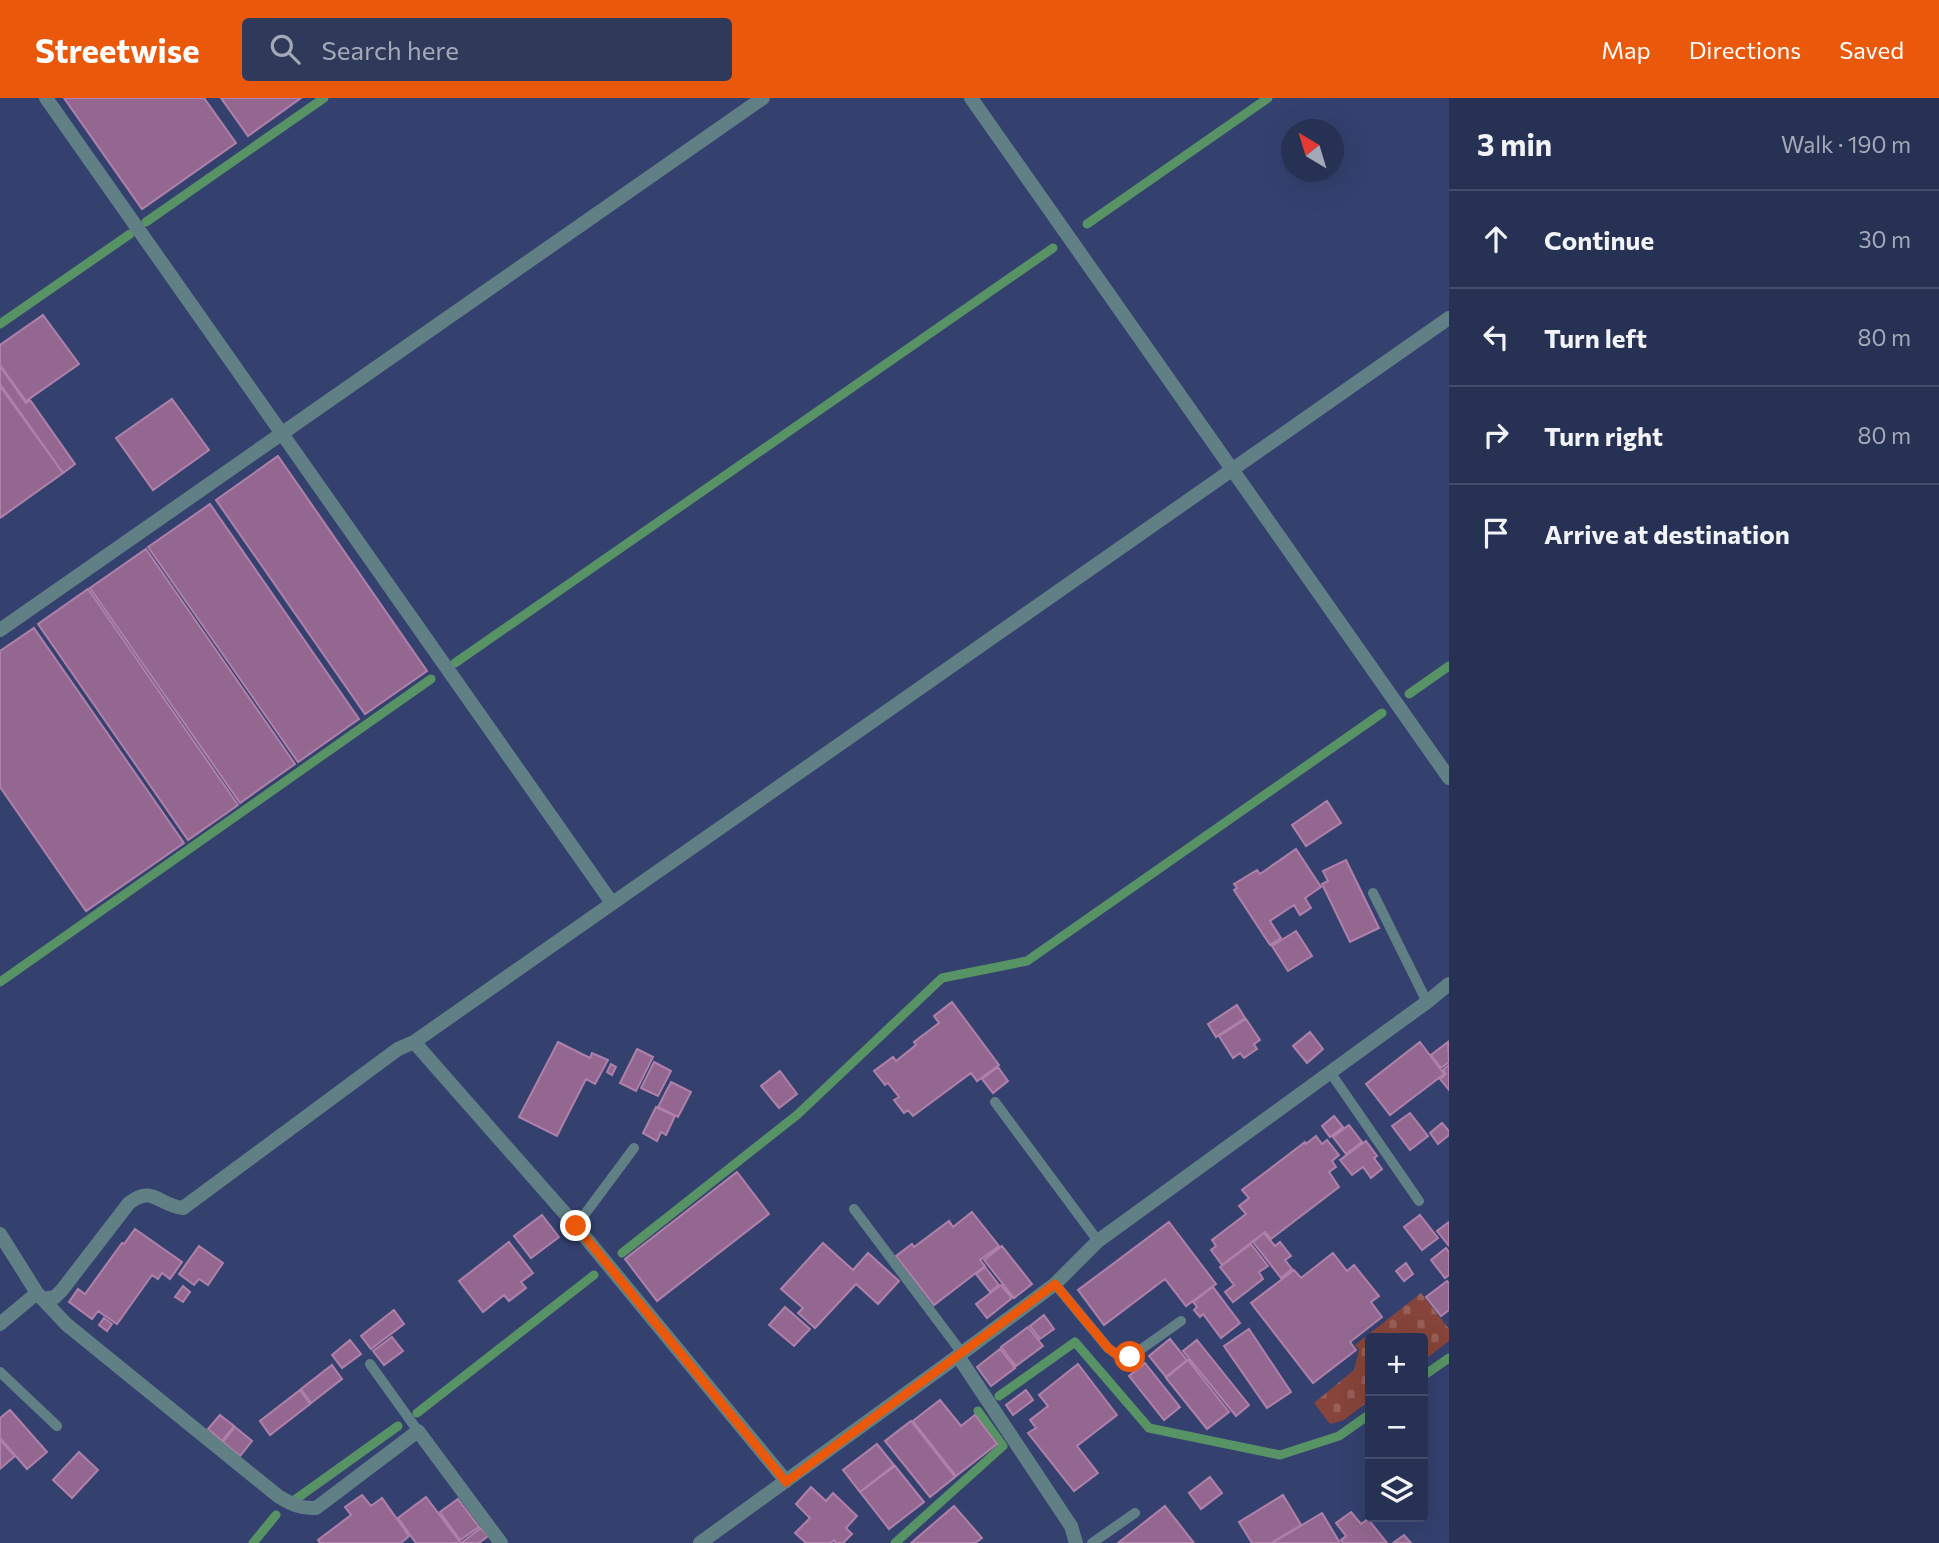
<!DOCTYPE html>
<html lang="en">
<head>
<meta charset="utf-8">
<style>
  body { margin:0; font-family:Commissioner,sans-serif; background:#2f395a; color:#f1f3f6 }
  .controls { position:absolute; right:21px; bottom:21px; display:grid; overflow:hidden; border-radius:7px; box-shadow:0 7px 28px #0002 }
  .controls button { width:63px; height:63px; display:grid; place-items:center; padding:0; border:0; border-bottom:2px solid #434c6a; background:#273153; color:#f1f3f6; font:35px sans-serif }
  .compass { position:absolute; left:1281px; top:21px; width:63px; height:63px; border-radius:50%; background:#273153; box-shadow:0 7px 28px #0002; rotate:322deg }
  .stop { position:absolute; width:21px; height:21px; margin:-16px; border:5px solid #ea580c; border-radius:50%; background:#fff }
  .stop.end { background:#ea580c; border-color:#fff; box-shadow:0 2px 7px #0008 }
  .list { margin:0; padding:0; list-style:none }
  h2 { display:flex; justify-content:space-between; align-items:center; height:91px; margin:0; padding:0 28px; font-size:30px }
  h2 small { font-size:23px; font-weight:400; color:#a4a9b8 }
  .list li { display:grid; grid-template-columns:46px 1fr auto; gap:21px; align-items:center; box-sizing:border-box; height:98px; padding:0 28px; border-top:2px solid #434c6a }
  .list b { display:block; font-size:26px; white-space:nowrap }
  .list em { font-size:23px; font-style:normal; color:#a4a9b8 }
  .icon { flex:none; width:38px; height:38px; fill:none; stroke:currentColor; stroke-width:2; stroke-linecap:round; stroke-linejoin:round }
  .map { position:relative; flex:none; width:1449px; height:1445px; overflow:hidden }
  header { display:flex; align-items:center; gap:42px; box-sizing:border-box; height:98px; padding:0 35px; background:#ea580c; color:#fff }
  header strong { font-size:33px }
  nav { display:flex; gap:38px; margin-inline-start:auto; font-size:24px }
  .search { width:490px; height:63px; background:#2f395a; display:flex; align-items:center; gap:18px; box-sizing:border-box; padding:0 24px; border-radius:7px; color:#a4a9b8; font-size:26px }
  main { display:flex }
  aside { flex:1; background:#273153 }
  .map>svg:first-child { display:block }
  .cemetery { fill:url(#cemetery-stones) }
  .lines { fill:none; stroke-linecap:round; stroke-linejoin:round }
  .stream { stroke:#579365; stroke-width:9 }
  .building { fill:#93678f; stroke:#af81aa; stroke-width:2 }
  .service { stroke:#618085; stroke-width:10 }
  .minor { stroke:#618085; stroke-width:14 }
  .tertiary { stroke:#618085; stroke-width:14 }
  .route { stroke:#ea580c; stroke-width:9 }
</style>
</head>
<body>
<header>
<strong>Streetwise</strong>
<div class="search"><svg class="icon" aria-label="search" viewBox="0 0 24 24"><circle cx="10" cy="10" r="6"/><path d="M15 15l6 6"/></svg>Search here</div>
<nav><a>Map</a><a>Directions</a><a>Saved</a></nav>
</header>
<main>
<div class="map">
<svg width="1449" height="1445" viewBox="0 0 1449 1445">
  <defs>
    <pattern id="cemetery-stones" width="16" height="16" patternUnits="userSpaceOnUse" patternTransform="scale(1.75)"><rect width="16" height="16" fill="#86443a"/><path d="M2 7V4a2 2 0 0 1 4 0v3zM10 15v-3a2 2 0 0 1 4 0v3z" fill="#965f57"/></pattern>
  </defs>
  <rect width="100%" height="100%" fill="#34416f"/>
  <!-- cemetery -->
  <path class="cemetery" d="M1421 1195 1449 1231V1243L1423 1263V1240H1370V1302L1344 1322 1330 1326 1314 1305 1354 1272 1359 1252 1355 1247Z"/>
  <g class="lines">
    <!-- stream -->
    <path class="stream" d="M146 124 324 0
      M1087 126 1268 0
      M0 226 130 136
      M455 565 1053 150
      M1409 596 1449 568
      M0 884 431 581
      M622 1155 797 1017 942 880 1027 863 1382 615
      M1423 1278 1449 1260
      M999 1298 1075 1244 1149 1330 1280 1357 1339 1338 1370 1316
      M417 1315 594 1177
      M296 1401 398 1328
      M253 1445 276 1417
      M895 1445 1003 1348 978 1313"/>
  </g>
  <!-- building -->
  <path class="building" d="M64 0H204L236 45 142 111Z
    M221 0H301L248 38Z
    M43 217 79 266 26 303 0 267V247Z
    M0 268 26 305 30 302 75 366 63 375 0 286Z
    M0 288 63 375 0 420Z
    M172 301 209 352 153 392 116 340Z
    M278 358 427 573 365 616 216 402Z
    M210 406 359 621 298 664 148 449Z
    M146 451 295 666 240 705 90 490Z
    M88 491 238 707 188 742 38 526Z
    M34 530 184 745 86 813 0 689V553Z
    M1327 703 1341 725 1306 748 1292 727Z
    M1296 751 1321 789 1305 800 1311 810 1300 817 1294 807 1270 823 1281 840 1270 847 1234 792 1237 790 1234 786 1257 772 1260 776Z
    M1346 762 1379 830 1350 844 1322 786 1328 783 1323 773Z
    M1296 833 1312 858 1288 873 1272 848Z
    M952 904 999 967 977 983 971 975 913 1018 908 1012 904 1015 894 1002 899 999 888 985 885 987 874 973 893 959 896 963 916 947 914 944 939 925 934 918Z
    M1237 907 1245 920 1216 939 1208 926Z
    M1246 921 1260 942 1254 946 1257 951 1244 960 1240 955 1233 960 1219 938Z
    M1310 934 1323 951 1307 965 1293 948Z
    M558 944 590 960 592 955 608 962 595 986 586 981 557 1038 519 1019Z
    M1420 944 1444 976 1390 1017 1366 986Z
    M1448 944 1449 964 1441 970 1431 957Z
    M637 951 653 959 636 993 620 985Z
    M654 964 671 973 658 998 641 990Z
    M611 966 616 969 612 977 607 974Z
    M1449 967V992L1440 981 1446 976 1443 972Z
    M998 969 1008 983 993 995 982 981Z
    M780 973 797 996 779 1010 761 988Z
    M671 984 691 994 678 1019 658 1009Z
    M656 1009 675 1018 666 1037 661 1034 657 1043 643 1035Z
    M1410 1015 1428 1038 1410 1052 1392 1028Z
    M1334 1018 1343 1029 1330 1039 1322 1028Z
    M1442 1025 1449 1033V1037L1438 1046 1430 1035Z
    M1349 1027 1362 1044 1346 1056 1333 1039Z
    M1316 1038 1322 1046 1327 1042 1339 1057 1332 1063 1336 1069 1329 1074 1339 1089 1271 1141 1265 1134 1222 1167 1211 1152 1216 1148 1212 1142 1246 1116 1239 1108 1249 1100 1242 1092 1305 1044 1306 1046Z
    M1366 1043 1377 1058 1374 1060 1382 1071 1371 1080 1363 1069 1352 1077 1340 1062Z
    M737 1074 769 1116 657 1203 625 1161Z
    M972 1114 999 1148 980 1162 985 1168 934 1207 896 1158 912 1146 914 1149 949 1123 953 1129Z
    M542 1117 559 1139 531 1160 514 1138Z
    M1420 1117 1438 1140 1422 1152 1404 1129Z
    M1169 1124 1216 1186 1186 1208 1165 1181 1104 1227 1078 1192Z
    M1449 1124V1148L1437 1133Z
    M135 1131 182 1164 170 1181 162 1175 158 1181 152 1177 117 1226 98 1213 92 1221 69 1204 78 1191 85 1196 122 1145 124 1146Z
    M1264 1135 1275 1148 1280 1144 1291 1158 1285 1162 1292 1171 1281 1180 1253 1144Z
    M509 1144 533 1175 521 1184 526 1190 509 1203 504 1197 483 1214 459 1183Z
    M823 1145 853 1172 868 1155 899 1183 878 1206 856 1186 815 1230 798 1215 803 1210 781 1191Z
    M1251 1146 1268 1168 1259 1174 1263 1181 1233 1204 1225 1194 1234 1187 1220 1169Z
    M199 1148 223 1165 208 1187 199 1181 194 1187 179 1176Z
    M1002 1148 1032 1186 1014 1200 984 1162Z
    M1446 1150 1449 1154V1177L1445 1180 1431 1162Z
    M1333 1155 1347 1173 1354 1167 1379 1198 1371 1204 1382 1219 1350 1244 1356 1252 1313 1285 1251 1205 1294 1172 1301 1180Z
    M1406 1165 1413 1176 1404 1183 1396 1173Z
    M985 1169 999 1187 990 1194 976 1176Z
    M1447 1183 1449 1185V1212L1441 1218 1426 1199Z
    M1001 1187 1012 1200 987 1220 976 1206Z
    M183 1188 190 1194 183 1204 175 1199Z
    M1213 1189 1240 1225 1221 1240 1203 1216 1200 1219 1194 1212 1197 1209 1193 1204Z
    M785 1209 810 1231 794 1248 769 1227Z
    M394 1212 404 1226 371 1251 361 1238Z
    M1044 1217 1054 1231 1040 1241 1030 1228Z
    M104 1220 112 1226 107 1233 99 1227Z
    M1028 1229 1043 1248 1016 1268 1001 1249Z
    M1249 1231 1291 1294 1267 1310 1224 1248Z
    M392 1239 403 1253 384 1267 373 1253Z
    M1170 1241 1187 1262 1166 1279 1149 1258Z
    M350 1242 361 1256 342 1270 332 1257Z
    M1197 1242 1249 1307 1236 1318 1183 1253Z
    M1000 1251 1015 1270 991 1288 977 1269Z
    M1188 1262 1229 1314 1207 1331 1166 1280Z
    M1145 1265 1180 1309 1164 1322 1129 1278Z
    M1078 1266 1117 1317 1077 1348 1098 1375 1074 1393 1028 1335 1036 1330 1030 1322 1048 1308 1039 1297Z
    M332 1267 342 1281 311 1305 301 1291Z
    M300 1292 310 1306 270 1337 260 1323Z
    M1026 1292 1033 1302 1013 1317 1006 1307Z
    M940 1302 961 1328 975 1317 997 1346 956 1378 913 1323Z
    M10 1312 47 1354 27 1371 0 1340V1320Z
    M220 1317 234 1328 222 1343 208 1331Z
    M911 1323 955 1379 930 1399 885 1343Z
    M235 1329 252 1343 240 1358 223 1344Z
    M0 1342 15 1358 0 1371Z
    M877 1346 894 1367 860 1394 843 1372Z
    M79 1354 98 1372 72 1400 53 1382Z
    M895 1368 924 1404 889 1431 860 1394Z
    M1210 1379 1222 1395 1201 1411 1189 1395Z
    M811 1389 826 1403 833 1395 857 1418 846 1430 852 1436 843 1445H836L834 1442 831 1445H806L795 1435 810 1420 796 1406Z
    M362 1397 371 1408 382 1400 409 1438 401 1445H320L318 1442 351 1417 345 1409Z
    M1283 1397 1301 1427 1271 1445H1252L1239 1424Z
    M426 1399 460 1444 459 1445H416L398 1420Z
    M458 1401 479 1429 460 1442 440 1414Z
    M954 1408 982 1440 975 1445H911Z
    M1165 1408 1194 1445H1118Z
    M1351 1414 1361 1426 1368 1421 1387 1445H1343L1341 1442 1346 1438 1336 1425Z
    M1322 1415 1340 1445H1272Z
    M481 1430 488 1438 479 1445H461Z
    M1404 1437 1411 1445H1393Z"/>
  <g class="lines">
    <!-- service -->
    <path class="service" d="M1373 795 1427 904
      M1330 974 1419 1103
      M995 1004 1098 1143
      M854 1111 962 1255
      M576 1128 634 1050
      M1055 1186 1108 1250 1119 1258 1130 1259 1181 1223
      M370 1266 418 1333
      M0 1274 57 1328
      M1092 1445 1135 1415"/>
    <!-- minor -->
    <path class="minor" d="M46 0 612 805
      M0 532 763 0
      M414 944 576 1128 786 1383
      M0 1136 37 1195 66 1226 278 1398C291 1406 301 1411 316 1410L418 1333 501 1445
      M43 1201 55 1199 62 1192 129 1105C153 1087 158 1107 183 1110L398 951 414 944 1449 220
      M0 1226 37 1195
      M958 1258 1071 1428 1076 1445"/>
    <!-- tertiary -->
    <path class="tertiary" d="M971 0 1449 680
      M700 1445 962 1255 1055 1186 1098 1143 1427 904 1449 886"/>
  </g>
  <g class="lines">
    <!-- route -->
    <path class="route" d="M576 1128 786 1384 1055 1186 1108 1250 1119 1258 1130 1259"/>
  </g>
</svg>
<div class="controls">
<button>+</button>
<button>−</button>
<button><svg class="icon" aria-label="layers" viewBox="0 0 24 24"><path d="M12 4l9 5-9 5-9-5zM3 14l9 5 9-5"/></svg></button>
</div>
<svg class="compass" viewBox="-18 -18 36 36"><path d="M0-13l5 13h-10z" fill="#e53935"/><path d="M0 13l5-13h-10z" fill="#a4a9b8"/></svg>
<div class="stop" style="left:1130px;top:1259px"></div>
<div class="stop end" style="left:576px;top:1128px"></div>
</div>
<aside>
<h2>3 min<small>Walk · 190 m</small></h2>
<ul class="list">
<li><svg class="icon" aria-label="ahead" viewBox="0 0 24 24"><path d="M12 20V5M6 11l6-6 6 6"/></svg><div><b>Continue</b></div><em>30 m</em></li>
<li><svg class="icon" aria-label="left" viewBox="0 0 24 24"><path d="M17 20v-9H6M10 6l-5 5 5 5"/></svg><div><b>Turn left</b></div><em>80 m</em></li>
<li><svg class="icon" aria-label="right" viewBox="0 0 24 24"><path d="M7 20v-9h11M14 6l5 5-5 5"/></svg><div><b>Turn right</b></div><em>80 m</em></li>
<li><svg class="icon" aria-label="arrive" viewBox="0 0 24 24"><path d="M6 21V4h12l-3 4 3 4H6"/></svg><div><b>Arrive at destination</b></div></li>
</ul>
</aside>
</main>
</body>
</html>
